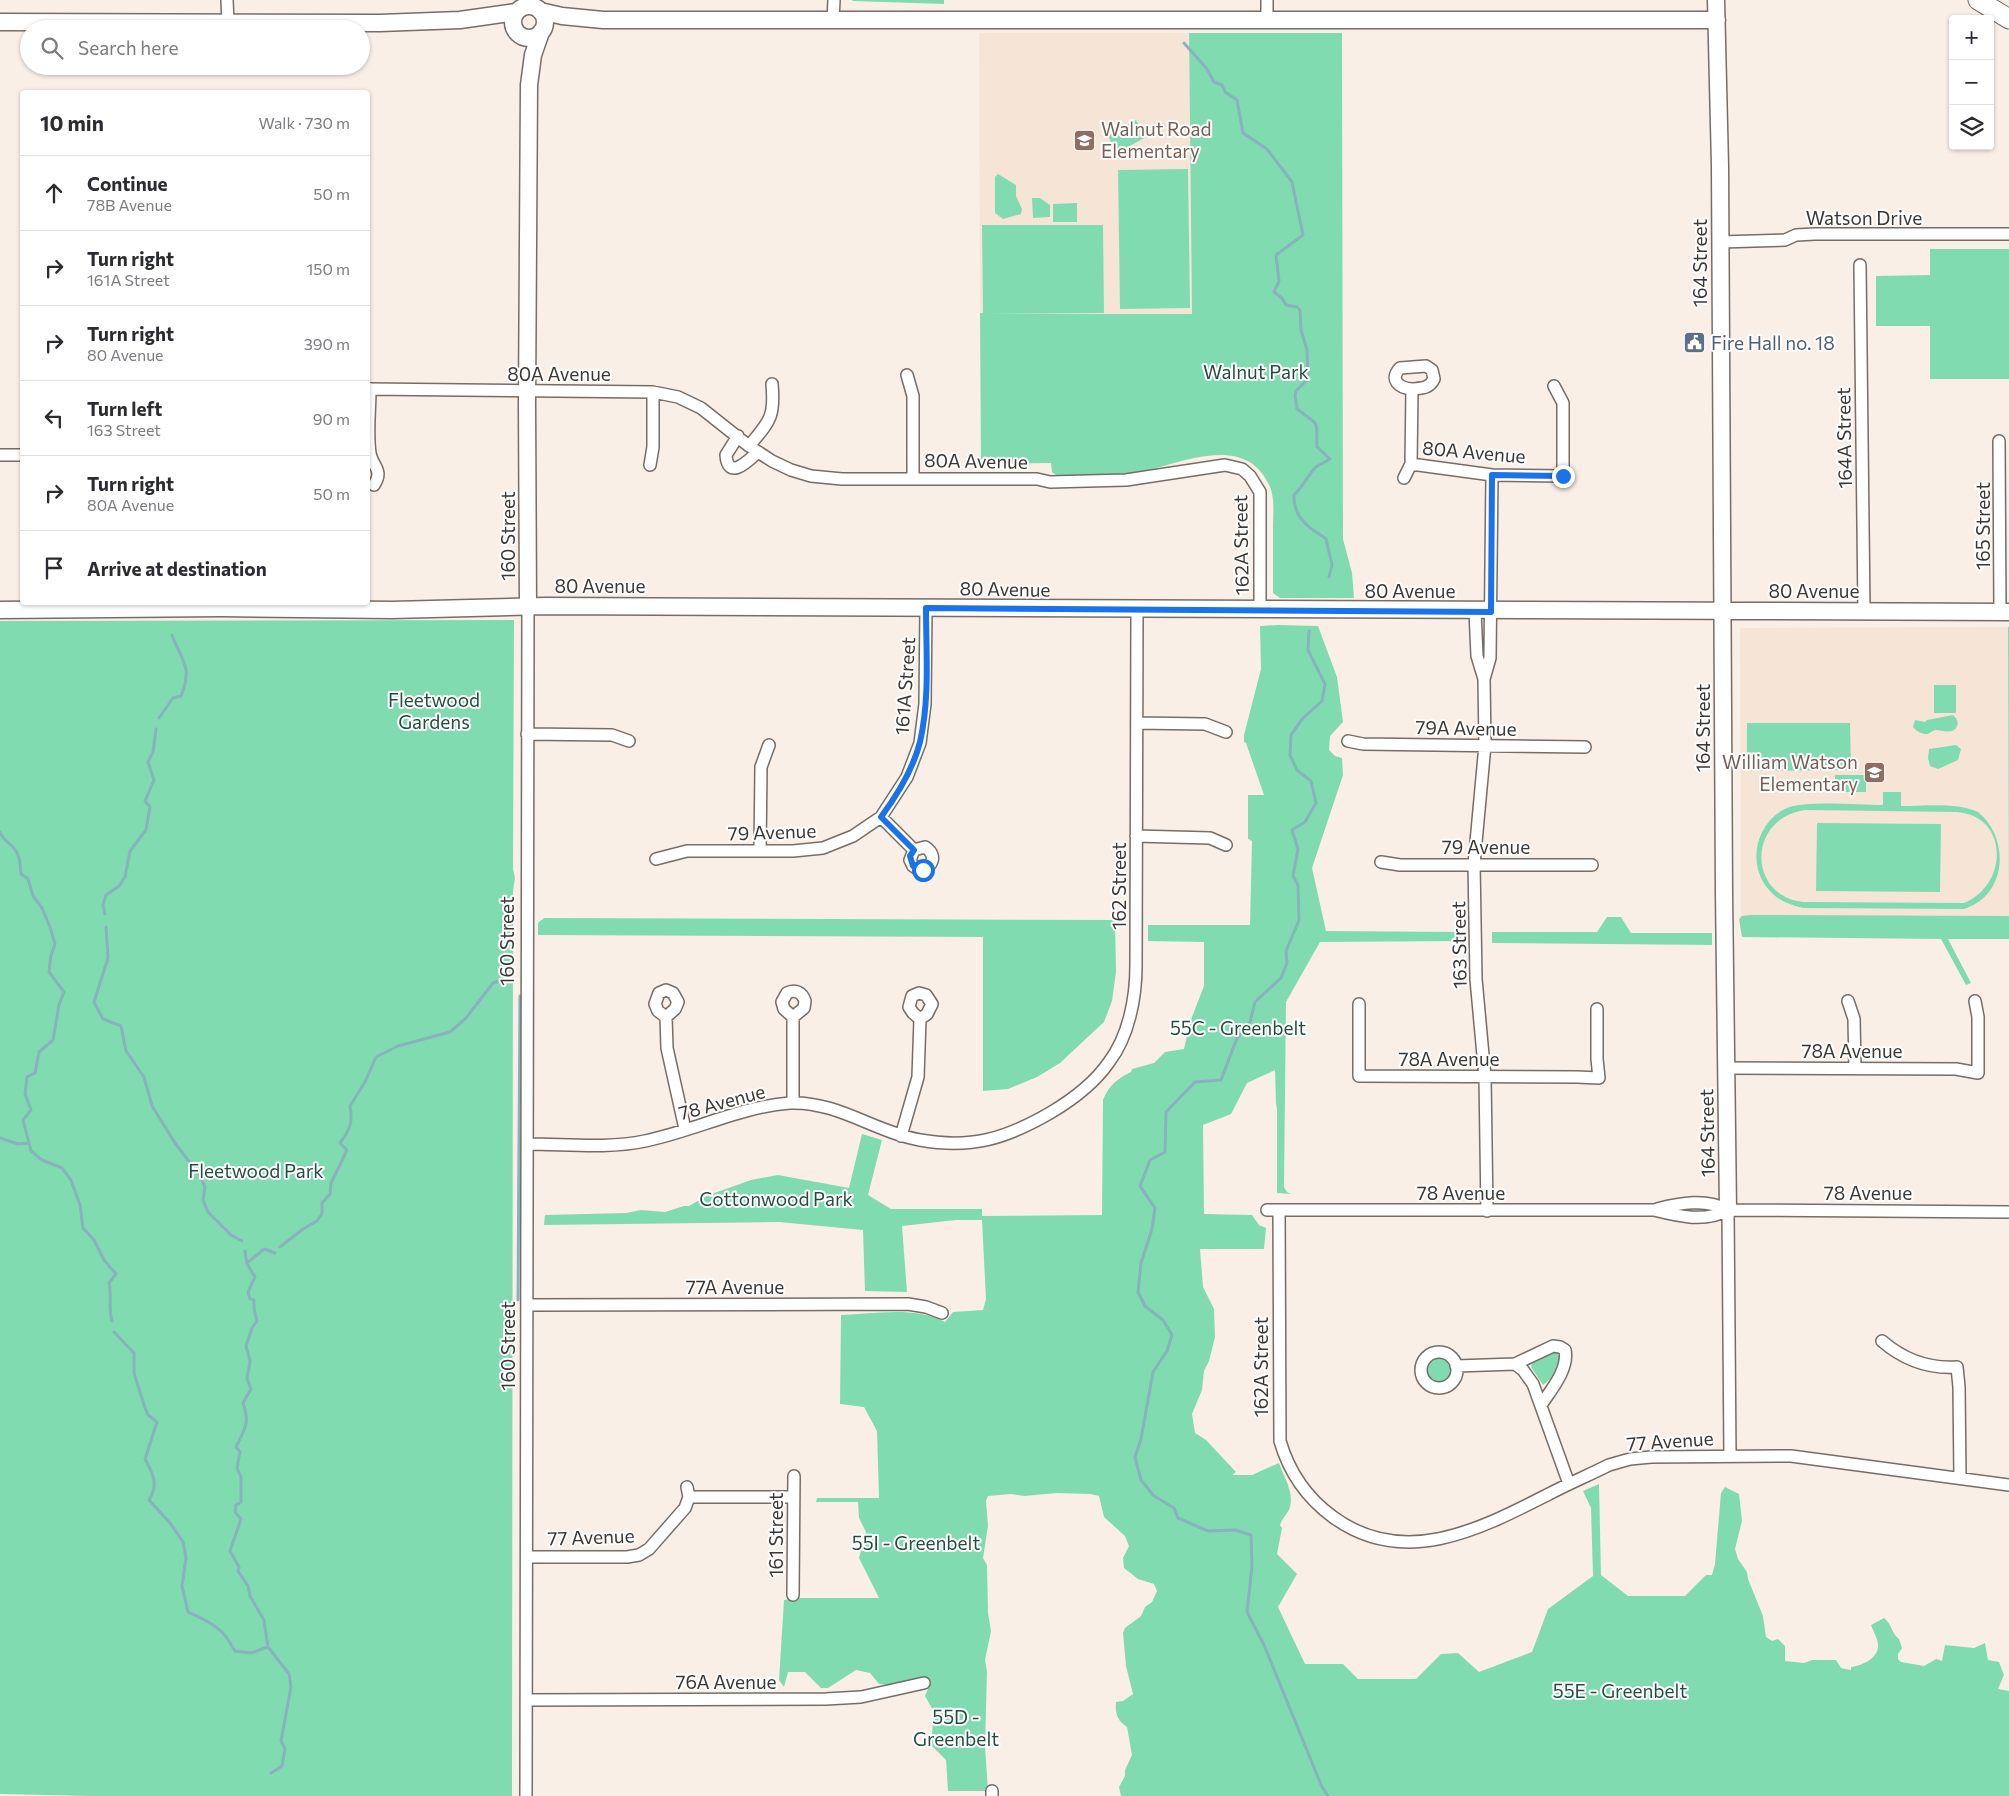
<!DOCTYPE html>
<html lang="en">
<head>
<meta charset="utf-8">
<style>
  body { margin:0; font-family:Commissioner,sans-serif; background:#f2f2f3; color:#2b2b33 }
  .controls { position:absolute; right:15px; top:15px; display:grid; overflow:hidden; border-radius:5px; box-shadow:0 1px 4px #0004 }
  .controls button { width:45px; height:45px; display:grid; place-items:center; padding:0; border:0; border-bottom:1px solid #e1e1e2; background:#fff; color:#2b2b33; font:25px sans-serif }
  .stop { position:absolute; width:15px; height:15px; margin:-11px; border:4px solid #1a73e8; border-radius:50%; background:#fff }
  .stop.end { background:#1a73e8; border-color:#fff; box-shadow:0 1px 5px #0008 }
  .list { margin:0; padding:0; list-style:none }
  h2 { display:flex; justify-content:space-between; align-items:center; height:65px; margin:0; padding:0 20px; font-size:21px }
  h2 small { font-size:16px; font-weight:400; color:#7c7c81 }
  .list li { display:grid; grid-template-columns:32px 1fr auto; gap:15px; align-items:center; box-sizing:border-box; height:75px; padding:0 20px; border-top:1px solid #e1e1e2 }
  .list b { display:block; font-size:19px; white-space:nowrap }
  .list p { margin:0; font-size:16px; white-space:nowrap; color:#7c7c81 }
  .list em { font-size:16px; font-style:normal; color:#7c7c81 }
  .icon { flex:none; width:28px; height:28px; fill:none; stroke:currentColor; stroke-width:2; stroke-linecap:round; stroke-linejoin:round }
  .map { position:relative; flex:none; width:2009px; height:1796px; overflow:hidden }
  .search { position:absolute; background:#fff; box-shadow:0 1px 4px #0004; left:20px; top:20px; width:350px; height:55px; display:flex; align-items:center; gap:12px; box-sizing:border-box; padding:0 18px; border-radius:28px; color:#7c7c81; font-size:19px }
  .panel { position:absolute; background:#fff; box-shadow:0 1px 4px #0004; left:20px; top:90px; width:350px; height:515px; border-radius:5px }
  .map>svg:first-child { display:block }
  .built { fill:#f6e5d7 }
  .green { fill:#81dbb0; fill-rule:evenodd }
  .lines { fill:none; stroke-linecap:round; stroke-linejoin:round }
  .stream { stroke:#87b2be; stroke-width:3 }
  .street-casing { stroke:#766d66; stroke-width:14 }
  .secondary-casing { stroke:#766d66; stroke-width:19 }
  .primary-casing { stroke:#766d66; stroke-width:21 }
  .street { stroke:#fff; stroke-width:11 }
  .secondary { stroke:#fff; stroke-width:16 }
  .primary { stroke:#fff; stroke-width:19 }
  .route { stroke:#1a73e8; stroke-width:6 }
  .labels { text-anchor:middle; stroke-width:4; stroke-linejoin:round; paint-order:stroke }
  .education-label { font-size:19px; fill:#785e54; stroke:#fefefe; text-anchor:start }
  .street-label { font-size:19px; fill:#3b3733; stroke:#fefefe }
  .service-label { font-size:19px; fill:#4e5e75; stroke:#fefefe; text-anchor:start }
  .park-label { font-size:19px; fill:#244e3b; stroke:#fefefe }
</style>
</head>
<body>
<div class="map">
<svg width="2009" height="1796" viewBox="0 0 2009 1796">
  <rect width="100%" height="100%" fill="#faefe7"/>
  <!-- built -->
  <path class="built" d="M979 33H1189L1192 314 993 315 980 313Z
    M2008 627 2009 918 1741 919 1740 628Z"/>
  <!-- green -->
  <path class="green" d="M852 0H944V4L853 1Z
    M1189 33H1342L1343 539 1352 573 1354 598H1280L1273 593C1273 572 1273 550 1273 528 1273 515 1275 499 1270 487 1245 428 1173 467 1129 475 1109 479 1079 476 1057 476L1052 472 1051 463 981 464 980 313H983L982 225H1103L1104 313 986 314H1192Z
    M1136 120 1146 137 1117 153 1108 136Z
    M1188 169 1190 308 1120 309 1118 170Z
    M998 174 1016 185V196L1022 209 1021 214 1003 219 995 213V177Z
    M1032 198H1040L1050 205V217L1033 218Z
    M1077 203V222H1053V204Z
    M1930 249H2009V379H1930V326H1876V276L1930 275Z
    M514 620 513 869 515 878 513 891 512 1796H90L0 1794V621Z
    M1278 625 1318 626 1337 677 1343 722 1330 736 1329 750 1335 756 1342 758 1343 775 1312 868 1326 931 1460 932 1461 941 1320 942 1286 1002 1284 1187 1287 1192 1291 1194 1277 1193V1109L1276 1104 1275 1070 1247 1083 1231 1114 1203 1125 1204 1214 1252 1215 1259 1225 1266 1228 1264 1249H1200L1203 1287 1214 1309 1215 1337 1209 1361 1204 1371 1202 1390 1192 1414 1195 1433 1206 1440 1236 1472 1232 1475H1252L1279 1463C1284 1477 1294 1492 1290 1507 1288 1514 1282 1518 1280 1525L1282 1528 1277 1554 1297 1574 1278 1607 1305 1664H1343L1358 1679H1416L1441 1654 1458 1653 1479 1672 1532 1652 1548 1609 1593 1576 1591 1508 1583 1491 1599 1484 1601 1575 1628 1596H1685L1706 1575H1712L1715 1564 1721 1493 1725 1487 1739 1494 1742 1521 1735 1549 1738 1559 1747 1572 1748 1579 1763 1616 1766 1637 1772 1641 1778 1639 1785 1646V1661L1804 1663 1812 1660H1836L1841 1668 1851 1670V1667C1862 1666 1879 1658 1878 1645 1878 1639 1873 1631 1871 1625L1884 1618C1892 1624 1891 1633 1899 1639L1902 1648 1898 1654V1659L1901 1662 1924 1666 1936 1659 1942 1661 1945 1645 1974 1648 1985 1643 1988 1660 1999 1662 2004 1675 1998 1689 2009 1691V1796H1121L1119 1787 1125 1776V1770L1132 1755 1127 1727C1117 1720 1115 1714 1116 1702L1123 1701 1133 1694 1126 1666 1123 1633 1125 1628 1141 1616 1145 1607 1152 1602 1157 1591 1154 1584 1138 1579 1124 1568 1123 1558 1129 1546 1125 1536 1104 1517 1099 1496 1090 1494 1057 1493 1024 1496 1011 1494 988 1496 986 1501 988 1526 983 1558 987 1565 988 1613 991 1631 985 1660 987 1672 985 1746 988 1791H948L946 1760 931 1745 934 1712 925 1696 930 1684 926 1677 887 1685 879 1684 870 1673 856 1670 828 1688H821L805 1672H788L784 1687 779 1680 784 1600 801 1598H881H879L859 1558 866 1532 859 1518 858 1502H816L817 1498H879L877 1431 864 1407 840 1404 841 1315C875 1314 914 1306 945 1322L953 1312 983 1310 986 1299 982 1220H956L902 1226 907 1292 865 1291 863 1230 779 1222 544 1225 545 1215 626 1213 641 1210 665 1212 684 1206H689L706 1196 751 1180 778 1175 849 1188 862 1134 882 1140 868 1195 891 1209H982V1216L1102 1215 1103 1100C1109 1085 1117 1079 1131 1072L1132 1069 1154 1063 1165 1052 1184 1049 1190 1022 1204 986V942L1148 941V925H1250L1252 841 1248 839V795H1264L1246 743 1244 742V735L1261 669 1260 626Z
    M2008 627H2009V939H1948L1971 983 1966 985 1941 939 1742 937 1739 919 1742 916 1750 915 2009 916Z
    M1934 685H1956V713H1934Z
    M1953 715C1956 718 1959 721 1957 726 1954 735 1942 730 1935 730 1932 731 1930 733 1928 734 1923 735 1916 731 1913 727L1915 720 1925 722 1927 720Z
    M1747 723H1850L1851 770 1747 771Z
    M1956 745 1961 749 1958 760 1938 769 1930 766 1928 758 1929 749Z
    M1835 775H1866V792H1835Z
    M1883 792H1901V806C1923 806 1958 802 1978 812 2009 836 2009 895 1964 909L1803 908C1790 905 1779 901 1770 891 1746 866 1755 822 1787 808 1806 800 1860 805 1883 805ZM1805 810 1956 812C2009 815 2009 885 1964 903L1804 902C1748 897 1746 819 1805 810Z
    M1817 823 1941 824 1940 892 1816 891Z
    M1607 917H1621L1631 933H1712V945L1492 943V932H1597Z
    M544 918 1115 920 1116 972 1112 1001 1104 1022 1060 1063 1037 1077 1008 1089 983 1091V937L538 935V923Z
    M1550 1351H1558L1561 1354C1557 1365 1553 1379 1543 1385L1531 1367 1532 1361Z
    M1425 1371a15 15 0 1 1 30 0a15 15 0 1 1-30 0Z"/>
  <g class="lines">
    <!-- stream -->
    <path class="stream" d="M1184 43 1207 69 1214 82 1222 85 1225 92 1237 100 1243 133 1267 149 1292 182 1303 235 1276 255 1279 281 1274 292 1282 298 1286 305 1297 307 1300 310 1301 330 1307 350 1308 379 1296 391 1295 395 1297 409C1321 427 1316 419 1317 447L1330 459C1326 462 1320 464 1316 467 1307 476 1303 487 1294 495 1293 511 1303 524 1316 532 1320 535 1323 536 1326 539L1332 565 1329 577
      M1309 631 1308 650 1325 684 1322 701 1303 718 1291 735 1290 755 1297 770 1311 781 1316 803 1305 822 1292 830 1298 849 1293 876 1298 885 1299 920 1286 951 1287 963 1281 978 1255 1002 1250 1022 1237 1038 1221 1080 1195 1082 1166 1112 1165 1152 1150 1160 1140 1186 1155 1208 1152 1229 1141 1263 1138 1292 1145 1306 1163 1320 1172 1335 1167 1351 1153 1372 1141 1439 1135 1457 1141 1480 1154 1496 1174 1508 1178 1518 1208 1531 1235 1530 1251 1535 1252 1566 1247 1612 1264 1645 1322 1787 1328 1796
      M159 718 173 698 181 696C193 666 182 662 172 635
      M0 832C3 840 7 841 13 847 20 854 20 864 21 874L28 879 33 896 42 908 50 927 55 944 51 955 49 972 64 992 59 1005 53 1040 39 1052 35 1073 27 1077 25 1094 31 1110 23 1120 31 1151 42 1160 62 1168 71 1180 80 1205 83 1228 94 1240 104 1260 116 1274 109 1283C112 1296 108 1308 112 1321
      M105 914 103 905 106 895 119 886 125 877 130 851 146 830 150 807 145 801 154 780 148 762 153 752 156 729
      M106 927 108 958 94 1002 103 1019 121 1026 126 1051 144 1077 152 1106 175 1143 200 1176 205 1187 203 1200 208 1212 231 1235 242 1241
      M0 1138 18 1144 28 1143
      M280 1247 303 1229 317 1221 322 1214V1203L330 1194 331 1183 347 1150 340 1143C350 1130 353 1122 350 1106L365 1082 376 1057 398 1046 450 1032 466 1018 493 983 509 977
      M245 1251 247 1264 255 1277 248 1292 250 1299 254 1300V1309L257 1321 252 1328 246 1346 250 1361 247 1379 251 1389 243 1403C250 1423 245 1429 236 1447L240 1452 237 1468 241 1477V1502L236 1505 235 1512 241 1519 230 1551 239 1567 238 1571 248 1586 250 1596 264 1620 268 1647
      M247 1263 264 1249 275 1253
      M518 1300 520 996
      M114 1332 134 1353V1373L144 1405 148 1415 157 1422 145 1459C153 1474 159 1484 149 1500L170 1523 183 1542 186 1558 182 1586 188 1612C200 1618 218 1625 226 1637 230 1641 231 1646 235 1651L251 1653 268 1647 289 1674 291 1687 281 1741 285 1749 282 1766 271 1773"/>
    <defs>
      <path id="street" d="M227 0 228 23
        M1267 0V20
        M833 20 834 0
        M1720 242 1785 240 1796 235 1815 234H2009
        M1860 265 1864 611
        M907 375 913 396V478
        M368 389 653 392 678 397 701 408 749 446 772 461 791 470 811 476 842 479H1037L1050 482 1126 480 1225 465 1242 469 1250 476 1260 492V611
        M370 389C370 410 367 433 370 453 372 466 384 470 374 485
        M738 436 726 455C728 482 749 460 758 452
        M1999 441 2000 612
        M749 446C770 421 775 417 772 384
        M0 455H22
        M1411 464 1492 475 1563 476V403L1554 386
        M650 465 653 447V392
        M1404 478 1411 464 1412 389C1421 388 1429 389 1434 379L1432 370 1426 366 1400 368C1389 380 1399 388 1412 389
        M1475 611 1477 656 1484 679
        M1137 723 1205 724 1226 732
        M527 734 612 735 629 741
        M1348 741 1363 744 1585 747
        M881 817 914 850 910 860 913 866 919 870 929 866C935 859 933 852 925 847L914 850
        M1136 836 1210 838 1226 845
        M760 851 761 767 769 745
        M656 859 687 851H793L823 848 853 836 881 817 907 777 920 743 925 704 926 608
        M1381 862 1400 865H1592
        M919 993 926 995 932 1004 927 1014 920 1019 913 1013 909 1007 912 996Z
        M1848 1001 1854 1019 1855 1068
        M1359 1004V1076L1577 1077 1599 1078 1597 1059V1009
        M666 1017 675 1009 678 1002 673 993 666 990 659 993 655 1004 658 1011 666 1017 667 1048 685 1129
        M1726 1068 1956 1069 1978 1073V1017L1975 1001
        M793 1103V1017L804 1008 805 1001C802 992 795 989 787 993L782 1002 784 1009 793 1017
        M901 1136 918 1077 920 1019
        M528 1144C566 1144 607 1149 645 1141 694 1131 739 1107 790 1103 837 1101 875 1132 920 1140 971 1149 1005 1139 1050 1113 1072 1100 1094 1084 1109 1062 1129 1036 1136 997 1136 966L1137 610
        M1657 1209C1680 1203 1706 1198 1728 1210
        M1267 1210H1654C1678 1216 1705 1223 1728 1210L2009 1212
        M1279 1210 1280 1441C1289 1472 1307 1498 1333 1517 1404 1569 1480 1529 1547 1495 1568 1484 1589 1475 1609 1465L1630 1459 1651 1457 1791 1456 2009 1485
        M1728 1210 1730 1455
        M1487 1211 1485 1077 1476 979 1474 864 1485 745 1484 679 1490 658 1492 475
        M528 1305 908 1304 926 1307 942 1313
        M1882 1341C1904 1360 1928 1369 1957 1367L1959 1387 1960 1478
        M1421 1370a18 18 0 1 1 36 0a18 18 0 1 1-36 0Z
        M1515 1364 1553 1346 1560 1347 1565 1350C1569 1369 1551 1390 1541 1405
        M1456 1366 1515 1364 1523 1370 1533 1384 1569 1484
        M689 1497H794
        M527 1557H627L639 1555 649 1549 685 1508 689 1497 687 1487
        M793 1595 794 1476
        M526 1700 826 1699 861 1697 924 1683
        M526 1796 528 606
        M992 1796V1791"/>
      <path id="secondary" d="M1716 0 1720 166 1724 893 1728 1210
        M513 22a16 16 0 1 1 32 0a16 16 0 1 1-32 0Z
        M540 11 562 16 603 20H1717
        M0 22 380 23 460 20 516 12
        M528 606 527 402 529 85 533 55 541 32
        M0 610 221 608 392 610 545 606C1033 609 1521 612 2009 612"/>
      <path id="primary" d="M1978 0 2009 19"/>
    </defs>
    <!-- street casing -->
    <use href="#street" class="street-casing"/>
    <!-- secondary casing -->
    <use href="#secondary" class="secondary-casing"/>
    <!-- primary casing -->
    <use href="#primary" class="primary-casing"/>
    <!-- street -->
    <use href="#street" class="street"/>
    <!-- secondary -->
    <use href="#secondary" class="secondary"/>
    <!-- primary -->
    <use href="#primary" class="primary"/>
  </g>
  <g class="lines">
    <!-- route -->
    <path class="route" d="M923 870 913 866 910 856 914 850 881 817C898 794 913 770 920 742 930 699 926 651 926 608L1491 612 1492 475 1563 476"/>
  </g>
  <!-- icons -->
  <defs>
    <symbol id="school-square" viewBox="-11 -11 22 22"><rect x="-9" y="-9" width="18" height="18" rx="4" fill="#8d6e63" stroke="#fefefe"/><path d="M0-5L7-2L0 1L-7-2ZM-4 1L0 2.5L4 1V4Q0 6-4 4Z" fill="#fff"/></symbol>
    <symbol id="civic-square" viewBox="-11 -11 22 22"><rect x="-9" y="-9" width="18" height="18" rx="4" fill="#5c6f8a" stroke="#fefefe"/><path d="M-.6-6.5H3V-4.5H.6V-3L4-1V1h2V6H-6V1h2V-1L-.6-3ZM-1.2 2.5V6h2.4V2.5Z" fill="#fff"/></symbol>
  </defs>
  <g fill-rule="evenodd">
    <use href="#school-square" x="1072" y="128" width="25" height="25"/>
    <use href="#civic-square" x="1682" y="330" width="25" height="25"/>
    <use href="#school-square" x="1862" y="760" width="25" height="25"/>
  </g>
  <g class="labels">
    <!-- education labels -->
    <g class="education-label">
      <text x="1101" y="136">Walnut Road<tspan x="1101" dy="22">Elementary</tspan></text>
      <text x="1858" y="769" text-anchor="end">William Watson<tspan x="1858" dy="22">Elementary</tspan></text>
    </g>
    <!-- street labels -->
    <g class="street-label">
      <text x="1864" y="225">Watson Drive</text>
      <text transform="translate(1700 263) rotate(-90)" y="7">164 Street</text>
      <text x="559" y="381">80A Avenue</text>
      <text transform="translate(1844 438) rotate(-91)" y="7">164A Street</text>
      <text transform="translate(1474 452) rotate(5)" y="7">80A Avenue</text>
      <text transform="translate(976 461) rotate(1)" y="7">80A Avenue</text>
      <text transform="translate(1983 526) rotate(-90)" y="7">165 Street</text>
      <text transform="translate(508 536) rotate(-90)" y="7">160 Street</text>
      <text transform="translate(1241 545) rotate(-91)" y="7">162A Street</text>
      <text x="600" y="593">80 Avenue</text>
      <text transform="translate(1005 589) rotate(1)" y="7">80 Avenue</text>
      <text x="1410" y="598">80 Avenue</text>
      <text x="1814" y="598">80 Avenue</text>
      <text transform="translate(905 686) rotate(-86)" y="7">161A Street</text>
      <text transform="translate(1466 728) rotate(1)" y="7">79A Avenue</text>
      <text transform="translate(1703 728) rotate(-90)" y="7">164 Street</text>
      <text transform="translate(772 832) rotate(-2)" y="7">79 Avenue</text>
      <text x="1486" y="854">79 Avenue</text>
      <text transform="translate(1119 886) rotate(-90)" y="7">162 Street</text>
      <text transform="translate(507 941) rotate(-90)" y="7">160 Street</text>
      <text transform="translate(1459 945) rotate(-91)" y="7">163 Street</text>
      <text x="1852" y="1058">78A Avenue</text>
      <text x="1449" y="1066">78A Avenue</text>
      <text transform="translate(722 1102) rotate(-15)" y="7">78 Avenue</text>
      <text transform="translate(1707 1133) rotate(-91)" y="7">164 Street</text>
      <text x="1461" y="1200">78 Avenue</text>
      <text x="1868" y="1200">78 Avenue</text>
      <text x="735" y="1294">77A Avenue</text>
      <text transform="translate(508 1346) rotate(-90)" y="7">160 Street</text>
      <text transform="translate(1261 1367) rotate(-90)" y="7">162A Street</text>
      <text transform="translate(1670 1441) rotate(-4)" y="7">77 Avenue</text>
      <text transform="translate(776 1535) rotate(-90)" y="7">161 Street</text>
      <text transform="translate(591 1537) rotate(-2)" y="7">77 Avenue</text>
      <text x="726" y="1689">76A Avenue</text>
    </g>
    <!-- service labels -->
    <g class="service-label">
      <text x="1711" y="350">Fire Hall no. 18</text>
    </g>
    <!-- park labels -->
    <g class="park-label">
      <text x="1256" y="379">Walnut Park</text>
      <text x="434" y="707">Fleetwood<tspan x="434" dy="22">Gardens</tspan></text>
      <text x="1238" y="1035">55C - Greenbelt</text>
      <text x="256" y="1178">Fleetwood Park</text>
      <text x="776" y="1206">Cottonwood Park</text>
      <text x="916" y="1550">55I - Greenbelt</text>
      <text x="1620" y="1698">55E - Greenbelt</text>
      <text x="956" y="1724">55D -<tspan x="956" dy="22">Greenbelt</tspan></text>
    </g>
  </g>
</svg>
<div class="controls">
<button>+</button>
<button>−</button>
<button><svg class="icon" aria-label="layers" viewBox="0 0 24 24"><path d="M12 4l9 5-9 5-9-5zM3 14l9 5 9-5"/></svg></button>
</div>
<div class="stop" style="left:923px;top:870px"></div>
<div class="stop end" style="left:1563px;top:476px"></div>
<div class="search"><svg class="icon" aria-label="search" viewBox="0 0 24 24"><circle cx="10" cy="10" r="6"/><path d="M15 15l6 6"/></svg>Search here</div>
<section class="panel">
<h2>10 min<small>Walk · 730 m</small></h2>
<ul class="list">
<li><svg class="icon" aria-label="ahead" viewBox="0 0 24 24"><path d="M12 20V5M6 11l6-6 6 6"/></svg><div><b>Continue</b><p>78B Avenue</p></div><em>50 m</em></li>
<li><svg class="icon" aria-label="right" viewBox="0 0 24 24"><path d="M7 20v-9h11M14 6l5 5-5 5"/></svg><div><b>Turn right</b><p>161A Street</p></div><em>150 m</em></li>
<li><svg class="icon" aria-label="right" viewBox="0 0 24 24"><path d="M7 20v-9h11M14 6l5 5-5 5"/></svg><div><b>Turn right</b><p>80 Avenue</p></div><em>390 m</em></li>
<li><svg class="icon" aria-label="left" viewBox="0 0 24 24"><path d="M17 20v-9H6M10 6l-5 5 5 5"/></svg><div><b>Turn left</b><p>163 Street</p></div><em>90 m</em></li>
<li><svg class="icon" aria-label="right" viewBox="0 0 24 24"><path d="M7 20v-9h11M14 6l5 5-5 5"/></svg><div><b>Turn right</b><p>80A Avenue</p></div><em>50 m</em></li>
<li><svg class="icon" aria-label="arrive" viewBox="0 0 24 24"><path d="M6 21V4h12l-3 4 3 4H6"/></svg><div><b>Arrive at destination</b></div></li>
</ul>
</section>
</div>
</body>
</html>
